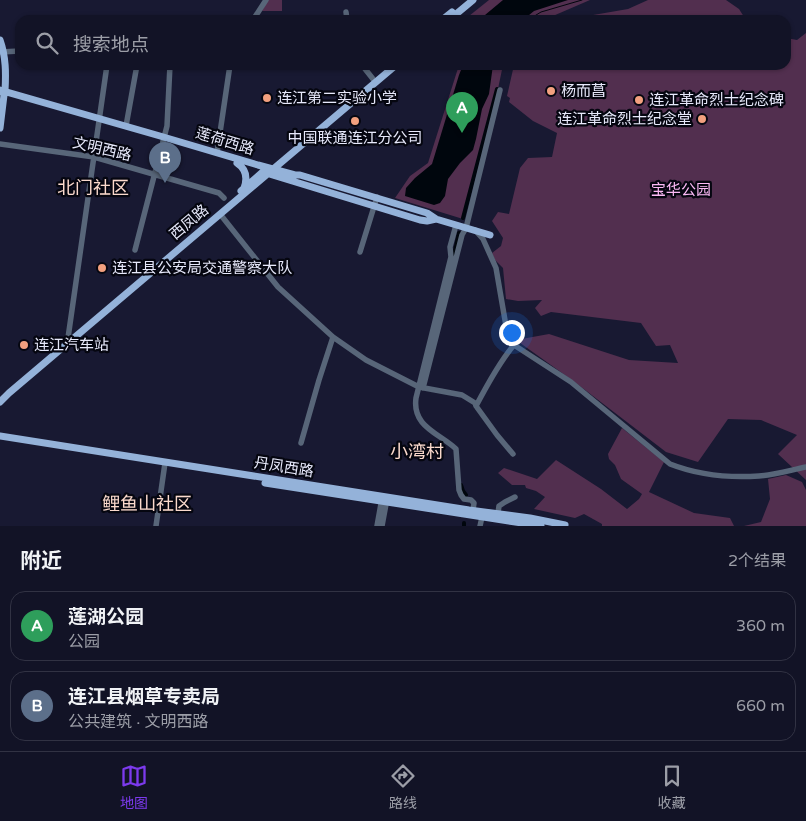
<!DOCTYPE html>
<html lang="zh">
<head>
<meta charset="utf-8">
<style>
  body { margin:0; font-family:"Varela Round","Noto Sans SC",sans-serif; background:#1f2032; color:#f1f3f6 }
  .you { position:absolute; left:511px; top:332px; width:18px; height:18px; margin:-12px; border:4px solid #fff; border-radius:50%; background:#1a73e8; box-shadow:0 0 0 8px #1a73e833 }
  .badge { display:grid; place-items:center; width:32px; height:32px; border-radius:50%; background:#7c3aed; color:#fff; font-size:16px; font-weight:700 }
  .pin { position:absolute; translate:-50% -41px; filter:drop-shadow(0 1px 2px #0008) }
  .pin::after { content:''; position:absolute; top:26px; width:18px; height:15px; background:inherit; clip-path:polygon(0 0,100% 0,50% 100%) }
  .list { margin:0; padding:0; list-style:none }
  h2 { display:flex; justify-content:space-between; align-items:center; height:65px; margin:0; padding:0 20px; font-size:21px }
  h2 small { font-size:16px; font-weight:400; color:#9c9ea7 }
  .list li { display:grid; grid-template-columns:32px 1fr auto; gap:15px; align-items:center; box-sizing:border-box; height:70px; margin:0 10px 10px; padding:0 10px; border:1px solid #313243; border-radius:15px }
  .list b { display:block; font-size:19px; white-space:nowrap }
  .list p { margin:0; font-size:16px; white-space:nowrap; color:#9c9ea7 }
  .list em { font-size:16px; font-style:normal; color:#9c9ea7 }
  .icon { flex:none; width:28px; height:28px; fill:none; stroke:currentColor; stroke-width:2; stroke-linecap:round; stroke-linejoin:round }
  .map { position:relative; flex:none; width:806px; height:526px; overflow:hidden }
  .search { position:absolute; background:#121326; box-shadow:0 1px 4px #0004; left:15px; right:15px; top:15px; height:55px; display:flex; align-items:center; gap:12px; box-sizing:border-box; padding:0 18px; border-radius:15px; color:#9c9ea7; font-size:19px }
  .sheet { height:225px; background:#121326 }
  nav { display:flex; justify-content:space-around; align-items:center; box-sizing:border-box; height:70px; border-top:1px solid #313243; background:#121326; font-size:14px; color:#9c9ea7 }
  nav a { display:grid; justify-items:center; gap:2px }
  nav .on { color:#7c3aed }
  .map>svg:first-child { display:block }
  .green { fill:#522f4f }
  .water { fill:#00060d }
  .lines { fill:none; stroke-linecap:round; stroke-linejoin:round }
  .stream { stroke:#00060d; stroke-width:1 }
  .canal { stroke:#00060d; stroke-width:4 }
  .minor { stroke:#586679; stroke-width:5.5 }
  .major { stroke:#94b2d9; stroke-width:7 }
  .poi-dot { fill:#f2a07f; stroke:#050610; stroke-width:2 }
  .labels { text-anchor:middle; stroke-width:4.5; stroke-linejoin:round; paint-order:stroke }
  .poi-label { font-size:15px; fill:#e7e9fb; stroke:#050610; text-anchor:start }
  .street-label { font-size:15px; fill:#e7e9fb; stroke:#050610 }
  .park-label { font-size:15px; fill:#fbb9f5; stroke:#050610 }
  .quarter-label { font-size:18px; fill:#fbdacd; stroke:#050610 }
</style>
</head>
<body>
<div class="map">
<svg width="806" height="526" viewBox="0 0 806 526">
  <rect width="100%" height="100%" fill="#181932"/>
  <!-- green -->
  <path class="green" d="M268 0H282V11H262Z
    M489 0H590L546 19 552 20H544L545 19 542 20H464Z
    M648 0H726L739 9 746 20H564L628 9Z
    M806 33V480L778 454 797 435 761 420 728 419 698 462 666 452 576 383 516 340 549 334 629 360 678 363 670 345 656 346 641 323 551 312 541 316 535 308 542 300 518 301 506 299 503 268 495 260 492 253 501 246 503 238 492 221 498 212 509 214 520 168 528 158 552 157 557 133 533 121 509 102 510 98 507 96 514 65H786V38L797 40Z
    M459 65H503L495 103 463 219 395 198 410 176 428 163Z
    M622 428 664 462 649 492 694 513 730 518 734 526H602V524L584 514 575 518 534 509 545 497 536 491 526 488 525 485H512L498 473 504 468 537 479 556 460 601 489 627 509 639 499 642 494 621 479 615 465 609 459 608 454Z
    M786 475 802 482 806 490V526H744L761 522 770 499 768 479Z"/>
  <!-- water -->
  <path class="water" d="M503 0H568L534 11 523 20H483L485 15Z
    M463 65H493L489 94 482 109 476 139 473 150 460 163 448 179 445 196 440 203 434 205 405 196 406 188 415 178 432 164 459 75Z"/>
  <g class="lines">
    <!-- stream -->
    <path class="stream" d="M528 20 541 12 582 0"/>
    <!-- canal -->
    <path class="canal" d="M463 218 497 89
      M453 260 459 233
      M461 485 463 491 466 495
      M464 526V523"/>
    <!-- minor -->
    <path class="minor" d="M346 12 347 20
      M253 20 266 0
      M0 52 20 51
      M362 65 373 79
      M126 126 137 65
      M0 144 94 157 219 193 224 198
      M217 153 230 65
      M220 214 278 287 333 337 366 360 419 387 462 395 475 403 476 406
      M456 225 450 247 451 257 416 398C412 427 439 433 456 449L459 490 461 495 464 499 471 500 474 503 473 510
      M475 230 483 239 496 268 506 326 514 345 571 382 670 464C698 475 729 478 759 476 775 475 791 470 806 467
      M135 250 167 126 170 65
      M360 252 377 197
      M68 338 107 65
      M423 388 462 235 466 228 500 90
      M301 443 319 380 333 337
      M513 454 497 435 476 406C486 387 500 361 514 345
      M498 513 499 506 505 502 515 497
      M156 526 165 463
      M377 526 382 498
      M382 526 387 499
      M480 526 482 517"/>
    <!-- major -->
    <path class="major" d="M442 20 452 12
      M449 20 473 0
      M0 40C6 57 6 73 5 91L3 93 4 95 0 128
      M0 90 160 136 258 165 295 175H300L427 213 436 219 490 235
      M237 163C246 169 248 177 244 188
      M266 173 420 220 427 221 436 219
      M241 191 265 170
      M0 402 9 393 396 65
      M0 436 469 510 530 518 565 525
      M265 483 541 526"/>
  </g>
  <!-- markers -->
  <g class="poi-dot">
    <circle cx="551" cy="91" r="5"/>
    <circle cx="267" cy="98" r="5"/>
    <circle cx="639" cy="100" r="5"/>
    <circle cx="702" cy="119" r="5"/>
    <circle cx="355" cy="121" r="5"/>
    <circle cx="102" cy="268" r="5"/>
    <circle cx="24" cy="345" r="5"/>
  </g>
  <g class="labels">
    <!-- poi labels -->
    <g class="poi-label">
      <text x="561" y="96">杨而菖</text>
      <text x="277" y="103">连江第二实验小学</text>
      <text x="649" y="105">连江革命烈士纪念碑</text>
      <text x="692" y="124" text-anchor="end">连江革命烈士纪念堂</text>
      <text x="355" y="143" text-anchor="middle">中国联通连江分公司</text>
      <text x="112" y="273">连江县公安局交通警察大队</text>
      <text x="34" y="350">连江汽车站</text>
    </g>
    <!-- street labels -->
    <g class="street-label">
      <text transform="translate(225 141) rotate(17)" y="5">莲荷西路</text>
      <text transform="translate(102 149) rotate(13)" y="5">文明西路</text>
      <text transform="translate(189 222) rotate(-40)" y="5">西凤路</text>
      <text transform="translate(284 467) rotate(9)" y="5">丹凤西路</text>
    </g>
    <!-- park labels -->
    <g class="park-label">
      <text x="681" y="195">宝华公园</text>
    </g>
    <!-- quarter labels -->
    <g class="quarter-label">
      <text x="93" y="194">北门社区</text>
      <text x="417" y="458">小湾村</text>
      <text x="147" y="510">鲤鱼山社区</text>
    </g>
  </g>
</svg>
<div class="you"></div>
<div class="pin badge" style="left:462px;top:133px;background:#2e9e5b">A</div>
<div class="pin badge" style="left:165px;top:183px;background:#5c6f8a">B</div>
<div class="search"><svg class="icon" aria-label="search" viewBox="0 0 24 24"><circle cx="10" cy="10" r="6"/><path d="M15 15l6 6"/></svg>搜索地点</div>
</div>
<section class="sheet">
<h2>附近<small>2个结果</small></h2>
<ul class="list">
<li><span class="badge" style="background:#2e9e5b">A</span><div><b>莲湖公园</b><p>公园</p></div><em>360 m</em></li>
<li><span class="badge" style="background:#5c6f8a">B</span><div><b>连江县烟草专卖局</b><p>公共建筑 · 文明西路</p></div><em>660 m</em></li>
</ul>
</section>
<nav>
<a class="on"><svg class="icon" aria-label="map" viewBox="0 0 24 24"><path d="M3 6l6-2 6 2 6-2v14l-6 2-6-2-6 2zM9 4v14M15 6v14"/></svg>地图</a>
<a><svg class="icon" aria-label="directions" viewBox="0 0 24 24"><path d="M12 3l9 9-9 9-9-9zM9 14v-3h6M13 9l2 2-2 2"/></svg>路线</a>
<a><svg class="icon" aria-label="saved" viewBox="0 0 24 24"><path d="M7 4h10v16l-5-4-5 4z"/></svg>收藏</a>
</nav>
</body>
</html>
